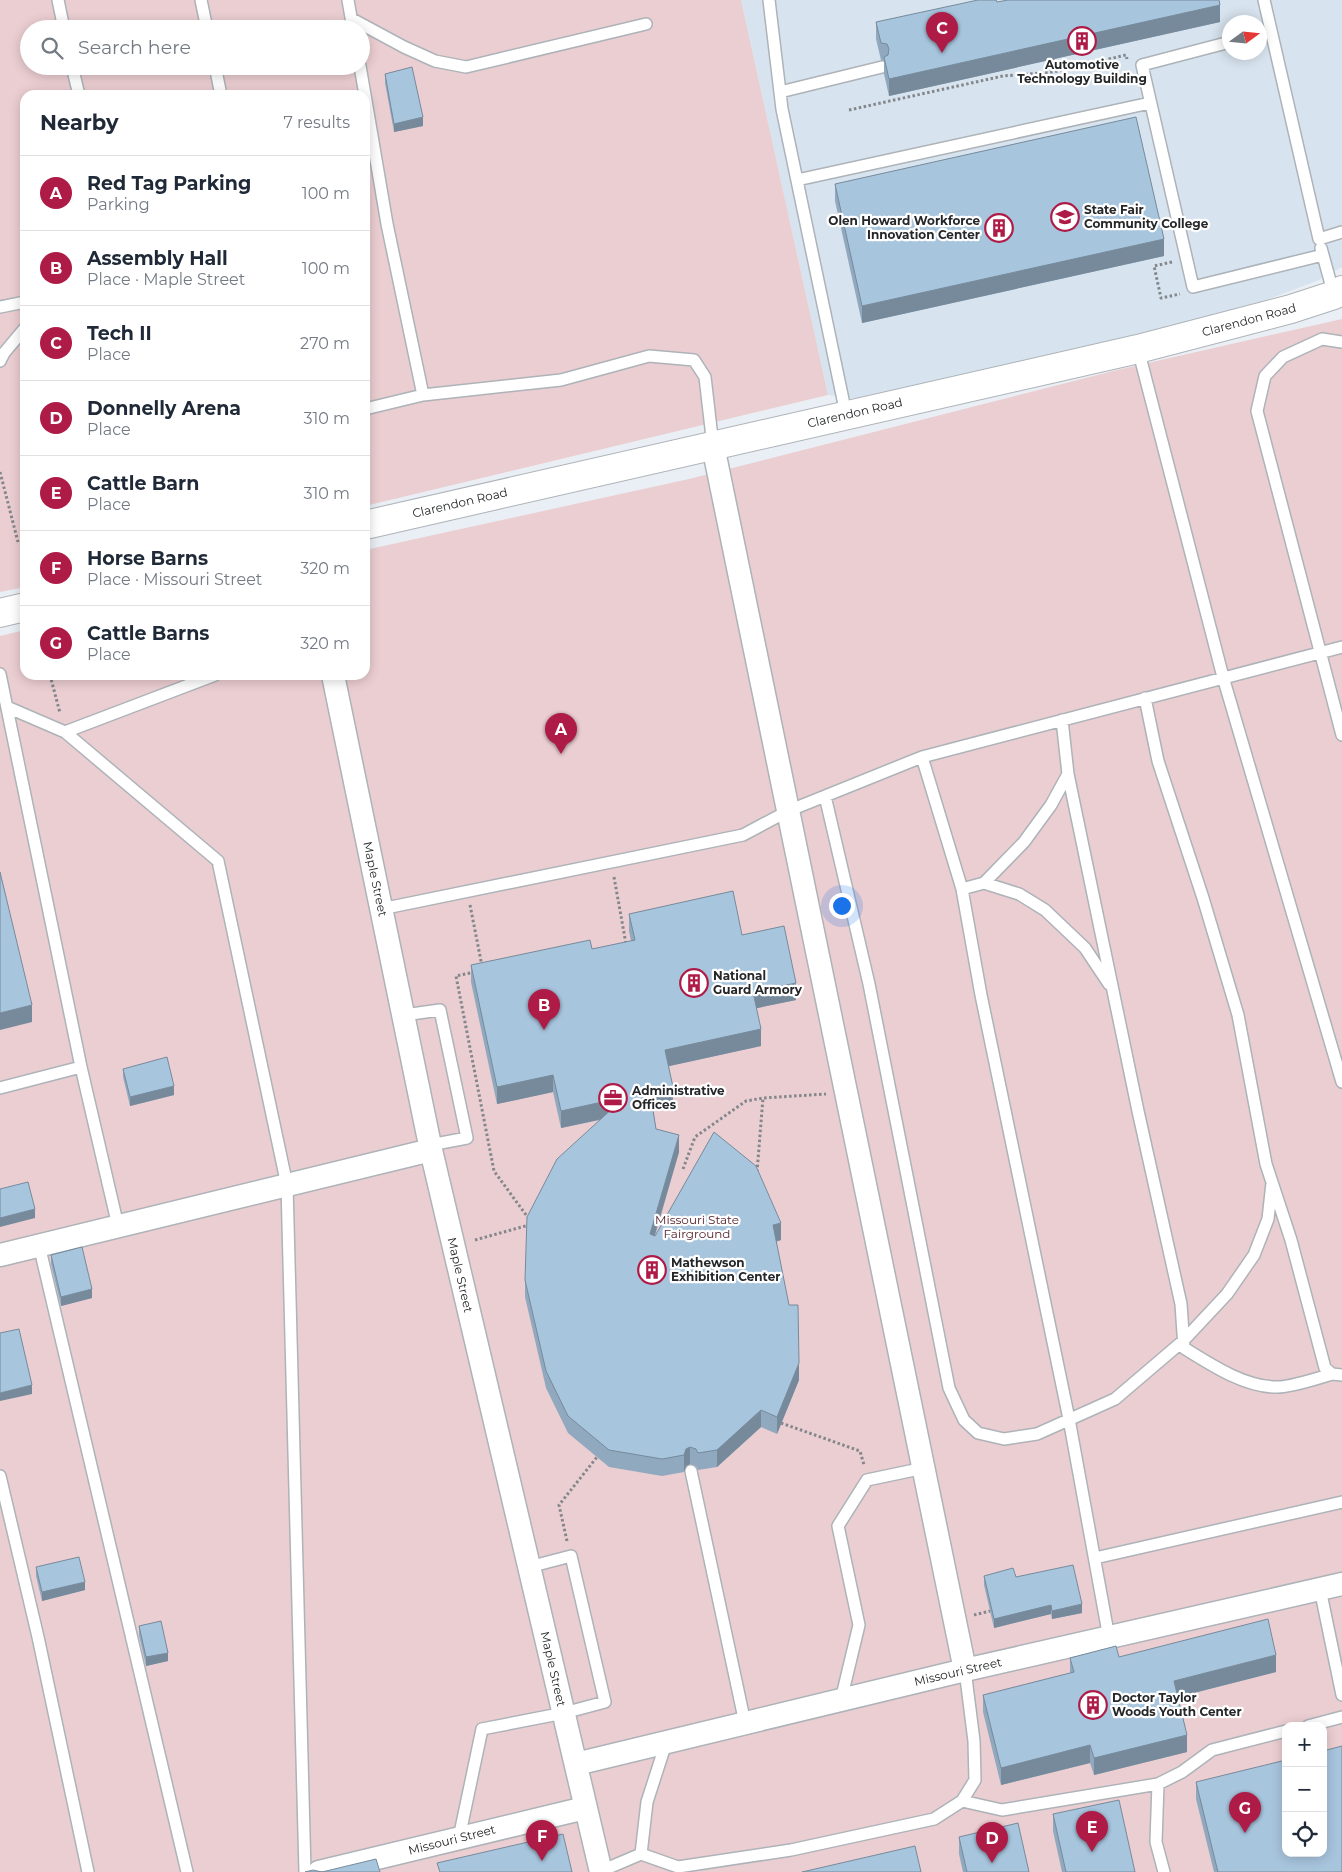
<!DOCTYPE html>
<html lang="en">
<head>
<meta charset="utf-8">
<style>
  body { margin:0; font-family:Montserrat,sans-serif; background:#f6f6f7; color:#1f2937 }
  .controls { position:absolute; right:15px; bottom:15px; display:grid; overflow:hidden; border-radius:10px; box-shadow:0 2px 12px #0003 }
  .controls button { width:45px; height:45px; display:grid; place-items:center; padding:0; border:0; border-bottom:1px solid #e0e1e3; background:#fff; color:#1f2937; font:25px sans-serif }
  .compass { position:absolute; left:1222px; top:15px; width:45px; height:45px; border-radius:50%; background:#fff; box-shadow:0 2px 12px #0003; rotate:75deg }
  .you { position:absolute; left:841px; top:905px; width:18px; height:18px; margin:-12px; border:4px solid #fff; border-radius:50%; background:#1a73e8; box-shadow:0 0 0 8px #1a73e833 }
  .badge { display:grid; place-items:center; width:32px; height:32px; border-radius:50%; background:#ae1b47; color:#fff; font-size:16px; font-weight:700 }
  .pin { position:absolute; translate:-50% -41px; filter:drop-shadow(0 1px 2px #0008) }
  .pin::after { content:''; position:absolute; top:26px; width:18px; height:15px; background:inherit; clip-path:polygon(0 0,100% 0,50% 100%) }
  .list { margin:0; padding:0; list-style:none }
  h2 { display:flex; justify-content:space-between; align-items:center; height:65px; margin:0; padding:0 20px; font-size:21px }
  h2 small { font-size:16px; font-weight:400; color:#747a83 }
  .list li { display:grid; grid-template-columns:32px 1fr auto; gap:15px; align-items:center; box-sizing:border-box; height:75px; padding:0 20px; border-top:1px solid #e0e1e3 }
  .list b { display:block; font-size:19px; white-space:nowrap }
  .list p { margin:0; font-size:16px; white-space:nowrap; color:#747a83 }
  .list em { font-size:16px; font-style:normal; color:#747a83 }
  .icon { flex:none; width:28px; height:28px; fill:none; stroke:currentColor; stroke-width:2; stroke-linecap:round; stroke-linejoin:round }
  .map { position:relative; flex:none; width:1342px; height:1872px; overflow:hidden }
  .search { position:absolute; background:#fff; box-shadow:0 2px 12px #0003; left:20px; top:20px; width:350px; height:55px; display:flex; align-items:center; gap:12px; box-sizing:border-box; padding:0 18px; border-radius:28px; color:#747a83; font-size:19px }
  .panel { position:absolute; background:#fff; box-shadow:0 2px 12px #0003; left:20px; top:90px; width:350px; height:590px; border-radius:15px }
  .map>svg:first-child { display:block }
  .built { fill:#d7e3ee; fill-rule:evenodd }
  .green { fill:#ebced1; fill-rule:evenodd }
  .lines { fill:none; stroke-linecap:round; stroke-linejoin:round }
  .service-casing { stroke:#adb3b8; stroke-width:14 }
  .minor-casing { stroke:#adb3b8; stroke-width:25 }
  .tertiary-casing { stroke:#adb3b8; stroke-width:30 }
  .path { stroke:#83878b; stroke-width:3; stroke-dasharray:2.5 2.5; stroke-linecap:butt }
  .service { stroke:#fff; stroke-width:11 }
  .minor { stroke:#fff; stroke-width:22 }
  .tertiary { stroke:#fff; stroke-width:28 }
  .wall { fill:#90a9bf }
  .shaded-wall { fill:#768a9b }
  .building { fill:#a8c5de; stroke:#768a9b }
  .labels { text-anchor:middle; stroke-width:4.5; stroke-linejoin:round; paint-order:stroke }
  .poi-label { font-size:12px; font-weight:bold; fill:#252729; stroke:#fff; text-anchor:start }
  .street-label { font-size:12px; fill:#252729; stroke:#fff }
  .park-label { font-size:12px; fill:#54212a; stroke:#fff }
</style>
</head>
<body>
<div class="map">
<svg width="1342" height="1872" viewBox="0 0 1342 1872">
  <rect width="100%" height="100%" fill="#e9eff4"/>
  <!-- built -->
  <path class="built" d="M741 0H1342V267L1319 280 1237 311 861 399 828 395ZM1230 22H1260V52H1230Z"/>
  <!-- green -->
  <path class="green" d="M0 0H741L828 395 365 506V95H25V587L0 592ZM29 29H361V66H29Z
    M1342 319V1872H0V636L25 630V675H365V550L689 479 1117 370ZM1286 1726H1323V1853H1286Z"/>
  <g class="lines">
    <defs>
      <path id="service" d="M58 0 64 29
        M201 0 207 29
        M348 0 353 29
        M769 0 782 109 846 414
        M1264 0 1319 239 1342 232
        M352 19 404 47 435 61 466 67 646 24
        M1230 42 1142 65 1193 287 1323 255
        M72 66 79 95
        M215 66 221 95
        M360 66 365 95
        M780 92 882 67
        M365 95 387 224 423 395 561 380 649 356 694 360 705 377 713 446
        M797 180 1150 103
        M1321 248 1334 295
        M0 307 25 302
        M1342 342 1322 339 1283 357 1265 376 1257 411 1342 735
        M1138 349 1223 677 1342 1082
        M0 361 4 353 25 328
        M365 409 423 395
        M0 674 81 1067 118 1226
        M1145 698 1158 761 1203 898 1238 1015 1266 1164 1291 1240 1325 1368 1332 1374 1342 1375
        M7 707 65 732 218 861 287 1185 305 1872
        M1062 720 1068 774 1138 1111 1181 1304 1184 1348C1210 1364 1244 1387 1276 1387 1288 1388 1319 1378 1332 1374
        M65 732 215 675
        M922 757 962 889 981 995 1069 1419 1109 1638
        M825 796 869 984 949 1388 964 1420 978 1433 1004 1439 1037 1434 1115 1399 1183 1341 1227 1294 1254 1255 1268 1219 1272 1183
        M984 883 1019 894 1045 910 1085 948 1109 984
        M962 889 984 883 1024 842 1051 805 1068 774
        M381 909 743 835 788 811 922 757 1342 647
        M404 1015 440 1010 467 1138 430 1145
        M0 1088 81 1067
        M39 1245 187 1872
        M691 1471 745 1723
        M0 1476 38 1637 88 1872
        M1095 1558 1342 1502
        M1320 1589 1342 1695
        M841 1700 859 1625 838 1526 867 1480 924 1468
        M1308 1726 1342 1717
        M962 1801 1002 1810 1158 1784
        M459 1838 482 1729 564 1713 605 1702 571 1556 529 1567
        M641 1854 678 1867 791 1850 934 1819 962 1801 975 1780 974 1741 965 1670
        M601 1871 641 1854 647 1802 666 1743
        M1164 1872 1156 1842 1158 1784 1182 1772 1212 1750 1286 1731"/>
      <path id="minor" d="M713 446 965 1670
        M333 675 431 1150 601 1872
        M0 1255 431 1150
        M576 1764 965 1670 1342 1584
        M319 1872 585 1808"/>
      <path id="tertiary" d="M365 525 1138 349 1291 309 1334 295 1342 290
        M0 613 25 607"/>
    </defs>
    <!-- service casing -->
    <use href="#service" class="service-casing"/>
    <!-- minor casing -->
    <use href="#minor" class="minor-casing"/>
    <!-- tertiary casing -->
    <use href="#tertiary" class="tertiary-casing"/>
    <!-- path -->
    <path class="path" d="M1053 59 1056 71
      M849 110 1003 76 1053 72 1126 55 1127 59
      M1172 262 1154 266 1161 298 1180 294
      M0 472 18 542
      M50 675 60 713
      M614 877 626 944
      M470 905 482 966
      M475 972 456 976 494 1171 529 1219
      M683 1169 695 1137 746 1101 763 1098 826 1094
      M757 1172 763 1098
      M475 1240 529 1225
      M781 1423 860 1451 864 1465
      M567 1541 559 1505 597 1457
      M974 1615 990 1611"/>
    <!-- service -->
    <use href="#service" class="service"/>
    <!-- minor -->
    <use href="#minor" class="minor"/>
    <!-- tertiary -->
    <use href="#tertiary" class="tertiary"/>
  </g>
  <!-- wall -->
  <path class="wall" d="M997 2 1220 22 889 96 884 74V61L881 60 876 39V22Z
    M385 74 423 126 394 132 385 83Z
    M835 184 1164 256 862 323 835 201Z
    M629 914 742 935 796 1000 756 1008 761 1046 669 1066 673 1104 653 1108 656 1129 679 1152 655 1236 781 1240 776 1242 799 1380 777 1434 761 1427 717 1467 698 1470 696 1466 690 1464 686 1466 684 1472 662 1476 609 1467 568 1433 546 1388 525 1297V1280L600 1120 561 1128 553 1092 497 1104 471 982V965L592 949 631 941 629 931Z
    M123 1069 174 1095 130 1106 123 1077Z
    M51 1255 92 1298 61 1306 51 1264Z
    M36 1567 85 1590 42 1601 36 1576Z
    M984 1576 1016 1577 1082 1613 1052 1619 1051 1614 994 1628 984 1585Z
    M139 1626 168 1661 146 1666 139 1635Z
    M1119 1657 1276 1672 1178 1697 1187 1752 1094 1775 1090 1763 1001 1785 983 1712V1695L1070 1673V1658Z
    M1196 1782 1342 1872H1214L1196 1799Z
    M1053 1814 1135 1872H1062L1053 1831Z
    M959 1837 1029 1872H963L959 1854Z"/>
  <!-- shaded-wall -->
  <path class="shaded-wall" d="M1220 5V22L889 96V79Z
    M423 117V126L394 132V124Z
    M1164 239V256L862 323V306Z
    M796 983V1000L753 1009V992Z
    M32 1005V1022L0 1030V1013Z
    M761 1029V1046L665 1067V1050Z
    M553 1075V1092L497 1104V1087Z
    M174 1086V1095L130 1106V1097Z
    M673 1087V1104L650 1109V1092Z
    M625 1097V1114L561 1128V1111Z
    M679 1135V1152L650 1251V1234Z
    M35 1209V1218L0 1227V1218Z
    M781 1223V1240L773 1242V1225Z
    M92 1289V1298L61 1306V1297Z
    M799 1363V1380L777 1434V1417Z
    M32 1385V1394L0 1401V1393Z
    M761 1410V1427L717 1467V1450Z
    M690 1447V1464L686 1466 684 1472V1455L686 1449Z
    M85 1582V1590L42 1601V1592Z
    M1082 1604V1613L1052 1619V1611Z
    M1051 1605V1614L994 1628V1619Z
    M168 1653V1661L146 1666V1657Z
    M1276 1655V1672L1174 1698V1681Z
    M1187 1735V1752L1094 1775V1758Z
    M1090 1745V1763L1001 1785V1768Z"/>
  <!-- building -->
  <path class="building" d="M978 0H996L997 2 1008 0H1219L1220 5 889 79 884 57 888 55 889 49 887 44 881 43 876 22Z
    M412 67 423 117 394 124 385 74Z
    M1136 117 1164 239 862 306 835 184Z
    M0 872 32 1005 0 1013Z
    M733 891 742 935 784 926 796 983 753 992 761 1029 665 1050 673 1087 650 1092 656 1129 679 1135 650 1234 655 1236 714 1132 756 1166 781 1223 773 1225 789 1305H798L799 1363 777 1417 761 1410 717 1450 698 1453 696 1449 690 1447 686 1449 684 1455 662 1459 609 1450 568 1416 546 1371 525 1280 527 1217 557 1159 625 1097 561 1111 553 1075 497 1087 471 965 590 940 592 949 635 940 629 914Z
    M167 1057 174 1086 130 1097 123 1069Z
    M28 1182 35 1209 0 1218V1189Z
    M82 1247 92 1289 61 1297 51 1255Z
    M19 1329 32 1385 0 1393V1333Z
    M79 1557 85 1582 42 1592 36 1567Z
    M1073 1565 1082 1604 1052 1611 1051 1605 994 1619 984 1576 1013 1568 1016 1577Z
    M1268 1619 1276 1655 1174 1681 1187 1735 1094 1758 1090 1745 1001 1768 983 1695 1074 1672 1070 1658 1116 1646 1119 1657Z
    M161 1621 168 1653 146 1657 139 1626Z
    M1342 1746V1872H1218L1196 1782 1286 1760V1853H1323V1751Z
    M1119 1800 1135 1872H1066L1053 1814Z
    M1018 1823 1029 1872H967L959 1837Z
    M563 1834 572 1872H440L437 1863Z
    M915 1846 921 1872H802Z
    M376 1859 380 1872H305L313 1870 322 1872Z"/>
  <!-- icons -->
  <defs>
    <symbol id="building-ring" viewBox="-11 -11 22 22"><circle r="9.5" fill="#fff" stroke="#ae1b47" stroke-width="1.5"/><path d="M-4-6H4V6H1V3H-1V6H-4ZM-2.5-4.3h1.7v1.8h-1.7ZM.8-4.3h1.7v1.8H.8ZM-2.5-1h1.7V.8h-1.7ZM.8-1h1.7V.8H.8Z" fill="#ae1b47"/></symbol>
    <symbol id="university-ring" viewBox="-11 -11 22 22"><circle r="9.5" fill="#fff" stroke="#ae1b47" stroke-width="1.5"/><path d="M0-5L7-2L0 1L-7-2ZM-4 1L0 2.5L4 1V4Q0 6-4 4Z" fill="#ae1b47"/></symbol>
    <symbol id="office-ring" viewBox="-11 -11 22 22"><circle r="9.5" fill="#fff" stroke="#ae1b47" stroke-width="1.5"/><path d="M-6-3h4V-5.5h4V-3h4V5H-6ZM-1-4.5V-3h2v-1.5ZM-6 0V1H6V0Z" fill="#ae1b47"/></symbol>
  </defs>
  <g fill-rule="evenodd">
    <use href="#building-ring" x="1066" y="25" width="32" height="32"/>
    <use href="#university-ring" x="1049" y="201" width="32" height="32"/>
    <use href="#building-ring" x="983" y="212" width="32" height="32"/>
    <use href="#building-ring" x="678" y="967" width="32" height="32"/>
    <use href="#office-ring" x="597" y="1082" width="32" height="32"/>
    <use href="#building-ring" x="636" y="1254" width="32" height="32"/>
    <use href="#building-ring" x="1077" y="1689" width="32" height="32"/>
  </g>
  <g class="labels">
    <!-- poi labels -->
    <g class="poi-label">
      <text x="1082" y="69" text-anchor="middle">Automotive<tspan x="1082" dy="14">Technology Building</tspan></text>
      <text x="1084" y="214">State Fair<tspan x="1084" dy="14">Community College</tspan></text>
      <text x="980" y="225" text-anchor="end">Olen Howard Workforce<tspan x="980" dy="14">Innovation Center</tspan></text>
      <text x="713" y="980">National<tspan x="713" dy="14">Guard Armory</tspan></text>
      <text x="632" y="1095">Administrative<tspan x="632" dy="14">Offices</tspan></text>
      <text x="671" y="1267">Mathewson<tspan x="671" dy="14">Exhibition Center</tspan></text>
      <text x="1112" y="1702">Doctor Taylor<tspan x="1112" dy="14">Woods Youth Center</tspan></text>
    </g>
    <!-- street labels -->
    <g class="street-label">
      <text transform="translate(1249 320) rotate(-15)" y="4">Clarendon Road</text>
      <text transform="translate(855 413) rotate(-13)" y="4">Clarendon Road</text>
      <text transform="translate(460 503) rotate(-13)" y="4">Clarendon Road</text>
      <text transform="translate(375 879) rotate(78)" y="4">Maple Street</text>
      <text transform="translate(460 1275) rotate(77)" y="4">Maple Street</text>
      <text transform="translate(553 1669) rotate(77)" y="4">Maple Street</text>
      <text transform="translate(958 1672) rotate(-13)" y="4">Missouri Street</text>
      <text transform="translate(452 1840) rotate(-14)" y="4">Missouri Street</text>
    </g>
    <!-- park labels -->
    <g class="park-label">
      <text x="697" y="1224">Missouri State<tspan x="697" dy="14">Fairground</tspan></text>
    </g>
  </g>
</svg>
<div class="controls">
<button>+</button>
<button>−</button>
<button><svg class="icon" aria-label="locate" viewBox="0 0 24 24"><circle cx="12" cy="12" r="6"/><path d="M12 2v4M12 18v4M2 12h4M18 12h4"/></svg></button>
</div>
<svg class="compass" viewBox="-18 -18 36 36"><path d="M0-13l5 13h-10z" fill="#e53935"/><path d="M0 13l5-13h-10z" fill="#747a83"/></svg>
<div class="you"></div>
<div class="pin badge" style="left:561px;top:754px">A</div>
<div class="pin badge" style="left:544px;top:1030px">B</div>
<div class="pin badge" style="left:942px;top:53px">C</div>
<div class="pin badge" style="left:992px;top:1863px">D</div>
<div class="pin badge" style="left:1092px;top:1852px">E</div>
<div class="pin badge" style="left:542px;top:1861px">F</div>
<div class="pin badge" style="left:1245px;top:1833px">G</div>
<div class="search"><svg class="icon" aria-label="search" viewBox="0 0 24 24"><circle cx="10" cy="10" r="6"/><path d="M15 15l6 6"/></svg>Search here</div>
<section class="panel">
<h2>Nearby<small>7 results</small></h2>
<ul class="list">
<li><span class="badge">A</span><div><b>Red Tag Parking</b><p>Parking</p></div><em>100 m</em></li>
<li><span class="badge">B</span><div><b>Assembly Hall</b><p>Place · Maple Street</p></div><em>100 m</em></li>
<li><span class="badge">C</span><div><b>Tech II</b><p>Place</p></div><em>270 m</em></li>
<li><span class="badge">D</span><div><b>Donnelly Arena</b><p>Place</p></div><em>310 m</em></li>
<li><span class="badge">E</span><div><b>Cattle Barn</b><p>Place</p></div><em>310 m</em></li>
<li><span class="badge">F</span><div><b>Horse Barns</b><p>Place · Missouri Street</p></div><em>320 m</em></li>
<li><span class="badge">G</span><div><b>Cattle Barns</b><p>Place</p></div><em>320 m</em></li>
</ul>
</section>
</div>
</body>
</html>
